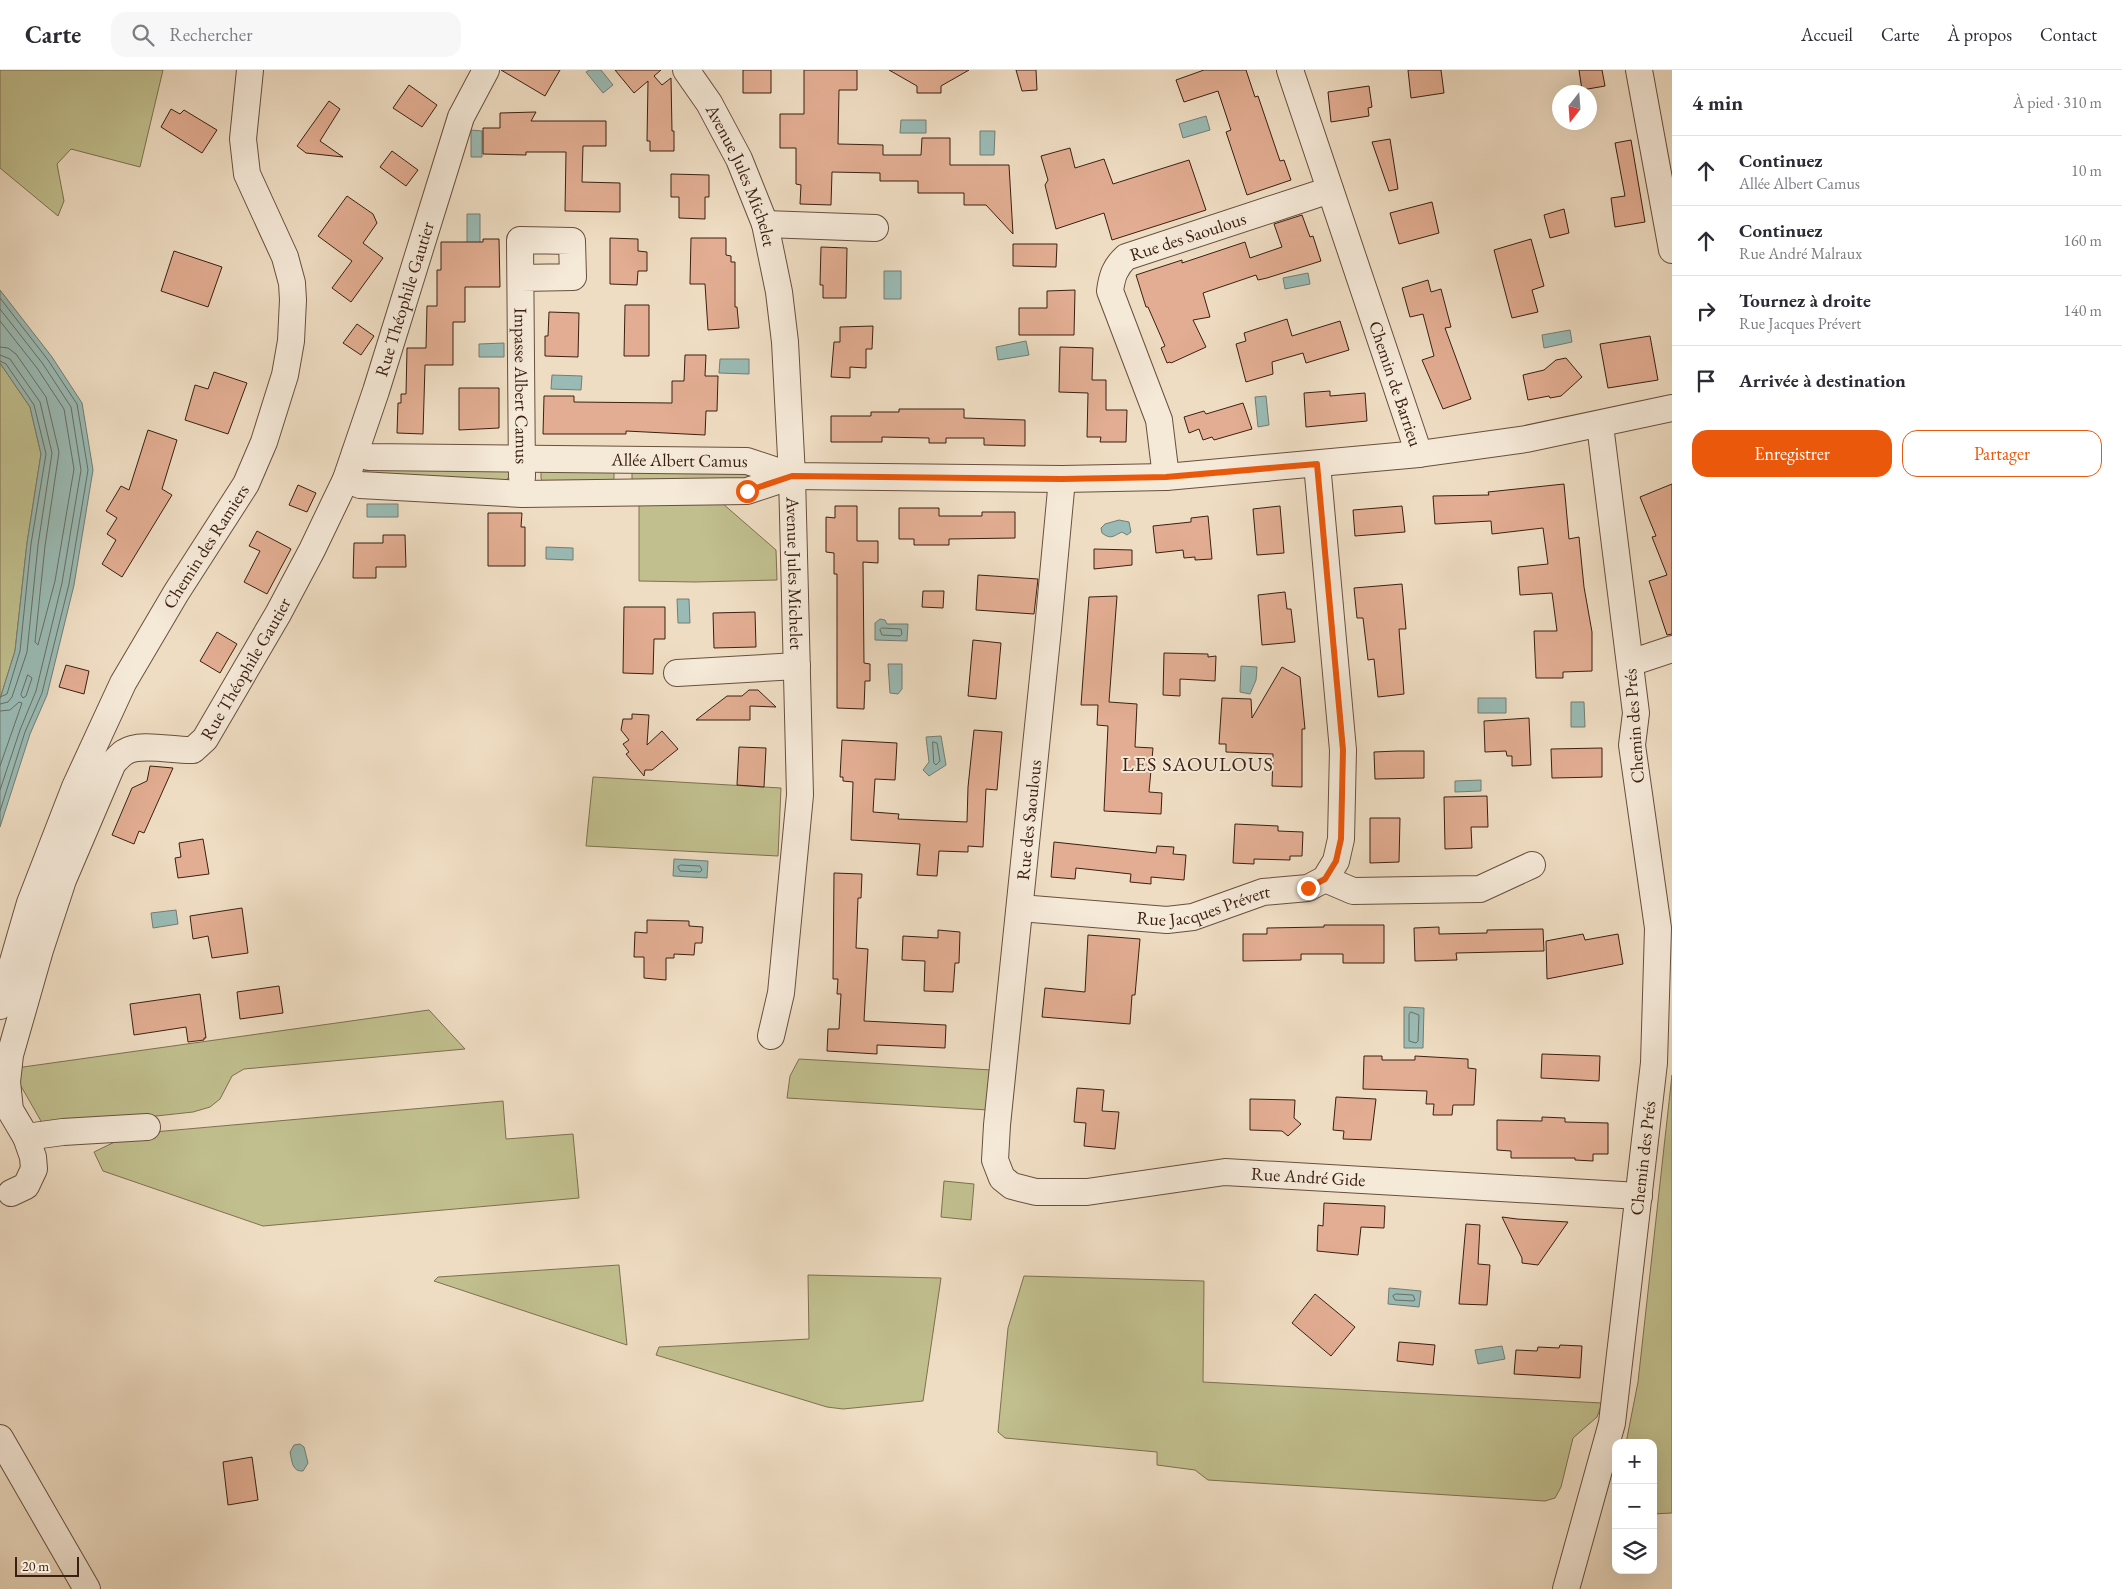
<!DOCTYPE html>
<html lang="fr">
<head>
<meta charset="utf-8">
<style>
  body { margin:0; font-family:"EB Garamond",serif; background:#f7f7f7; color:#2b2b33 }
  .controls { position:absolute; right:15px; bottom:15px; display:grid; overflow:hidden; border-radius:10px; box-shadow:0 5px 20px #0002 }
  .controls button { width:45px; height:45px; display:grid; place-items:center; padding:0; border:0; border-bottom:1px solid #e1e1e2; background:#fff; color:#2b2b33; font:25px sans-serif }
  .compass { position:absolute; left:1552px; top:15px; width:45px; height:45px; border-radius:50%; background:#fff; box-shadow:0 5px 20px #0002; rotate:197deg }
  .scale { position:absolute; left:15px; bottom:12px; width:64px; box-sizing:border-box; padding-left:5px; border:2px solid #3b2011; border-top:0; font-size:14px; line-height:18px; white-space:nowrap; color:#3b2011; -webkit-text-stroke:4px #f5e9d8; paint-order:stroke }
  .stop { position:absolute; width:15px; height:15px; margin:-11px; border:4px solid #ea580c; border-radius:50%; background:#fff }
  .stop.end { background:#ea580c; border-color:#fff; box-shadow:0 1px 5px #0008 }
  .list { margin:0; padding:0; list-style:none }
  h2 { display:flex; justify-content:space-between; align-items:center; height:65px; margin:0; padding:0 20px; font-size:21px }
  h2 small { font-size:16px; font-weight:400; color:#7c7c81 }
  .list li { display:grid; grid-template-columns:32px 1fr auto; gap:15px; align-items:center; box-sizing:border-box; height:70px; padding:0 20px; border-top:1px solid #e1e1e2 }
  .list b { display:block; font-size:19px; white-space:nowrap }
  .list p { margin:0; font-size:16px; white-space:nowrap; color:#7c7c81 }
  .list em { font-size:16px; font-style:normal; color:#7c7c81 }
  .actions { display:flex; gap:10px; padding:15px 20px }
  .actions a { flex:1; padding:11px 0; border:1px solid #ea580c; border-radius:15px; text-align:center; font-size:18px; color:#ea580c }
  .actions .main { background:#ea580c; color:#fff }
  .icon { flex:none; width:28px; height:28px; fill:none; stroke:currentColor; stroke-width:2; stroke-linecap:round; stroke-linejoin:round }
  .map { position:relative; flex:none; width:1672px; height:1519px; overflow:hidden }
  header { display:flex; align-items:center; gap:30px; box-sizing:border-box; height:70px; padding:0 25px; background:#fff; border-bottom:1px solid #e1e1e2 }
  header strong { font-size:24px }
  nav { display:flex; gap:28px; margin-inline-start:auto; font-size:18px }
  .search { width:350px; height:45px; background:#f7f7f7; display:flex; align-items:center; gap:12px; box-sizing:border-box; padding:0 18px; border-radius:15px; color:#7c7c81; font-size:19px }
  main { display:flex }
  aside { flex:1; background:#fff }
  .map>svg:first-child { display:block }
  .green { fill:#c1bf8e; stroke:#7e7050 }
  .water { fill:#9abbb5; stroke:#747d73 }
  .lines { fill:none; stroke-linecap:round; stroke-linejoin:round }
  .shore { stroke:#6a6e63; stroke-width:1 }
  .building { fill:#e2ad92; stroke:#3b2011 }
  .minor-casing { stroke:#684f3e; stroke-width:28 }
  .minor { stroke:#f5e9d8; stroke-width:26 }
  .route { stroke:#ea580c; stroke-width:6 }
  .labels { text-anchor:middle; stroke-width:4; stroke-linejoin:round; paint-order:stroke }
  .street-label { font-size:18px; fill:#3b2011; stroke:#f5e9d8 }
  .quarter-label { font-size:20px; letter-spacing:1px; fill:#3b2011; stroke:#f5e9d8 }
</style>
</head>
<body>
<header>
<strong>Carte</strong>
<div class="search"><svg class="icon" aria-label="search" viewBox="0 0 24 24"><circle cx="10" cy="10" r="6"/><path d="M15 15l6 6"/></svg>Rechercher</div>
<nav><a>Accueil</a><a>Carte</a><a>À propos</a><a>Contact</a></nav>
</header>
<main>
<div class="map">
<svg width="1672" height="1519" viewBox="0 0 1672 1519">
  <rect width="100%" height="100%" fill="#efddc3"/>
  <filter id="stains"><feTurbulence type="fractalNoise" baseFrequency=".004" numOctaves="4"/><feColorMatrix values="0 0 0 0 .2 0 0 0 0 .09 0 0 0 0 .02 0 0 0 .5 -.17"/></filter>
  <radialGradient id="worn" r=".72"><stop offset=".6" stop-color="#630" stop-opacity="0"/><stop offset="1" stop-color="#630" stop-opacity=".3"/></radialGradient>
  <!-- green -->
  <path class="green" d="M0 0H163L140 97 71 79 57 94 64 131 58 146 0 98Z
    M0 293 30 337 41 384 27 473 15 581 0 629Z
    M365 396 509 398 510 406 504 412 365 405Z
    M740 396 751 406 750 411 632 410V399Z
    M541 398 614 399V408L612 411H543L541 409Z
    M639 432 722 433 776 480 777 510 695 512 639 511Z
    M593 707 781 718 778 786 586 776Z
    M429 940 465 979 244 999 232 1006 220 1029 210 1037 193 1042 45 1058 14 1004 16 998Z
    M799 989 992 1000 988 1040 787 1028 790 1006Z
    M1672 1005V1443L1653 1444V1373H1626L1638 1312Z
    M503 1031 506 1069 573 1064 579 1128 263 1156 103 1101 94 1082 131 1064Z
    M944 1111 974 1114 971 1150 941 1147Z
    M619 1195 627 1275 434 1211 438 1207Z
    M808 1205 941 1208 923 1331 843 1339 827 1337 656 1285 659 1277 809 1269Z
    M1024 1206 1204 1211 1203 1312 1602 1333 1597 1347 1573 1368 1561 1417 1555 1428 1545 1431 1208 1410 1195 1400 1157 1395V1382L1005 1368 998 1362 1008 1258Z"/>
  <!-- water -->
  <path class="water" d="M589 0H601L613 15 603 23 586 2Z
    M1206 46 1210 60 1183 68 1179 54Z
    M901 50H926V63H900Z
    M471 60 482 61V87H471Z
    M980 61H995L994 85H980Z
    M467 144H480V174H467Z
    M884 201H901V229H884Z
    M1308 203 1310 214 1285 219 1283 208Z
    M0 220 52 287 82 333 93 400 74 515 47 625 30 664 0 757V629L15 581 27 473 41 384 30 337 0 293Z
    M1570 260 1572 272 1544 278 1542 265Z
    M1026 271 1029 285 998 290 996 277Z
    M504 273V287H479V274Z
    M720 289H749V304L719 303Z
    M552 305 582 306 581 320 551 319Z
    M1266 326 1269 355 1258 357 1255 327Z
    M367 434H398V447H367Z
    M1119 450 1129 452 1131 462 1127 465 1122 462C1113 466 1111 470 1102 463L1101 458 1105 454Z
    M546 477 573 478V490L546 489Z
    M677 529H689L690 553H678Z
    M880 549 885 550 887 554H908L907 571 875 570V553Z
    M888 594H902V619L898 624 890 623Z
    M1241 596 1257 597 1256 610 1250 624 1240 622Z
    M1478 628H1506V643H1478Z
    M1571 632H1584L1585 657H1571Z
    M941 666 946 695 929 706 923 700 929 692 926 667Z
    M1481 710V721L1455 722V711Z
    M674 789 708 791 707 808 673 806Z
    M176 840 178 854 153 858 151 843Z
    M1404 937 1424 938 1423 978H1404Z
    M1389 1218 1421 1221 1419 1237 1388 1234Z
    M1502 1276 1505 1289 1478 1294 1475 1280Z
    M300 1374 304 1377 308 1393 303 1401C292 1402 292 1391 290 1382L294 1375Z"/>
  <g class="lines">
    <!-- shore -->
    <path class="shore" d="M0 228 48 290 77 334 88 400 69 514 42 623 25 662 0 741
      M0 239 43 294 71 337 81 400 62 513 36 621 20 660 0 720
      M0 251 37 298 64 339 74 399 55 511 38 575 35 572 45 476 59 382 46 327 16 284 8 278 0 277
      M0 285 10 289 40 332 52 383 38 475 27 582 12 627 8 632 0 634
      M0 291 6 294 34 335 46 384 31 474 20 581 7 624 0 627
      M882 558 901 559 902 564 900 566 882 565 880 560Z
      M28 605 32 608 26 626 23 628 21 625Z
      M0 641 10 640 19 632 22 633 0 696
      M933 672 937 673 940 691 936 695 934 693Z
      M681 795 700 796 702 800 700 802 680 801 678 797Z
      M1411 942 1419 945 1418 971 1416 973 1409 971V945Z
      M1396 1224 1413 1225 1415 1230 1413 1231 1395 1230 1393 1226Z"/>
  </g>
  <!-- building -->
  <path class="building" d="M501 0H560L545 26Z
    M615 0H661L654 6 662 15 671 8 672 61H674V81H650V71H647L648 11 634 23Z
    M743 0H771V23H743Z
    M804 0H857V20H839L838 74 883 75V85H921L922 68H950V95H1009L1013 164 986 135H964V123H918V111H880V103L832 102 831 135 800 134 801 115 796 114V78H780V44H804Z
    M889 0H969L941 16V23H917V16Z
    M1016 0H1036L1037 20 1022 21Z
    M1204 0H1246L1255 27 1258 26 1280 91 1284 90 1291 110 1247 125 1226 62 1231 60 1218 21 1184 32 1176 10Z
    M1408 0H1441L1444 23 1411 28Z
    M1579 0H1602L1605 16 1582 20Z
    M409 15 437 35 422 57 393 38Z
    M1369 16 1372 37 1368 38 1369 46 1331 52 1328 22Z
    M329 31 340 39 320 71 343 87 306 83 297 76Z
    M171 39 180 44 184 40 217 60 202 83 161 57Z
    M536 42 531 51H606V76H583L582 112 620 113V142L565 141 566 82H526V85L483 84V58H500V43Z
    M1390 69 1398 119 1389 121 1372 72Z
    M1631 70 1645 152 1615 157 1611 128 1625 126 1615 73Z
    M1070 78 1075 98 1104 89 1113 114 1189 90 1206 140 1112 170 1104 143 1056 159 1045 115 1048 110 1041 86Z
    M392 81 418 100 406 116 380 97Z
    M671 104 709 105V127H705V149L679 148V127H671Z
    M347 126 373 144 377 153 363 173 383 188 351 232 332 218 352 191 318 166Z
    M1432 132 1439 163 1399 174 1390 143Z
    M1564 139 1569 163 1550 168 1544 145Z
    M1302 145 1310 167 1313 166 1321 191 1267 208 1258 210 1256 205 1203 223 1210 247 1193 250 1206 277 1171 293 1170 292 1167 293 1161 278 1165 276 1148 237H1146L1136 205 1182 190V193L1245 172 1250 188 1282 177 1274 154Z
    M610 168 638 169V181L647 182V201H638L637 215 610 214Z
    M691 168H726V185L731 186V192H735V237H737L739 258 708 260 705 214H690Z
    M483 169H499L500 217H465V252H453V295H425L423 364 397 363 398 333H401V324H406L407 278H426L427 236H437V200H441V172H483Z
    M1531 169 1544 216 1532 220 1538 242 1512 248 1494 180Z
    M1013 174H1057L1056 197 1013 196Z
    M821 177 847 178 846 228H823V215H820Z
    M174 181 222 197 208 237 161 221Z
    M1428 210 1431 222 1441 219 1451 257 1445 258 1471 329 1443 339 1422 290 1434 286 1423 244 1410 247 1402 218Z
    M1075 220 1074 265H1019V238H1047V221Z
    M625 235H649V286H624Z
    M549 242 579 243 578 287 545 286V266H548Z
    M1287 249 1292 266 1340 251 1349 280 1306 293 1303 283 1272 292 1273 304 1246 312 1236 274 1246 271 1244 263Z
    M357 254 374 266 361 285 343 273Z
    M873 256 872 279H866V298L850 297V308L831 307 834 272H840V257Z
    M1650 266 1658 310 1608 318 1600 274Z
    M1060 277 1093 278 1092 310H1106V340H1127L1126 372H1100L1101 367H1087L1088 323 1059 322Z
    M685 285H706L705 306H718L717 341H706L705 365 626 361V364H543L544 326H574V332L672 333V311H684Z
    M1566 288 1582 307 1561 326 1550 328 1549 326 1528 330 1523 305 1544 300 1556 290Z
    M214 302 247 313 228 364 185 350 195 315 208 319Z
    M459 318H499V358L459 360Z
    M1330 321V326L1365 323 1367 351 1306 357 1304 323Z
    M1243 333 1252 359 1214 370 1212 367 1203 370 1199 359 1189 363 1184 347 1204 341 1206 344Z
    M899 339H964V348L1025 350V376L984 375V368H946V373H929V368L882 367V372H831V346H871V342H899Z
    M148 360 177 370 162 419 172 425 122 507 102 494 116 470 107 464 117 448 106 441 121 416 129 420Z
    M1564 414 1569 469 1579 467 1584 517 1592 562V601L1563 602V608H1536L1534 561H1557L1552 523 1520 525 1518 497 1548 494 1543 458 1492 464 1491 451 1435 454 1433 426 1489 425 1488 422Z
    M1672 414V564L1667 565 1649 511 1667 505 1652 467 1656 466 1640 427Z
    M298 415 316 423 307 442 289 435Z
    M835 436H857V471H878V493L863 492 864 593 870 594V611H865L864 639 837 638V504H834V483L826 482V447L835 448Z
    M1280 436 1284 483 1257 485 1253 439Z
    M1402 436 1405 462 1355 466 1353 440Z
    M899 438H939V446H982V442H1015V468L949 469V475H914V469H899Z
    M488 443H522L521 457H525V496H488Z
    M1208 446 1212 489 1195 490V487L1184 488 1183 480 1156 483 1153 456 1191 452V448Z
    M257 461 291 479 267 524 244 512 260 481 249 476Z
    M383 465H405L406 497H376V508H353L354 473H383Z
    M1094 479 1132 480V495L1094 499Z
    M978 505 1038 509 1034 544 976 540Z
    M1402 514 1406 559H1399L1404 624 1378 627 1374 589 1368 590 1363 548H1357L1354 518Z
    M923 521H944L943 538 922 537Z
    M1285 522 1287 539H1291L1295 572 1262 575 1258 525Z
    M1117 526 1109 632 1137 634 1135 677 1153 678 1149 722 1162 723 1161 744 1104 741 1108 656 1097 655 1098 635H1081L1089 527Z
    M624 537H665V569H654L653 604 623 603Z
    M755 542 756 577 714 578 713 543Z
    M217 562 237 574 220 603 200 591Z
    M973 570 1001 573 996 629 968 626Z
    M1164 583 1208 584V587L1216 586 1215 611 1180 609V626L1163 625Z
    M66 595 89 601 84 624 59 617Z
    M1282 597 1300 607 1305 659H1302V717L1272 716 1273 684 1226 682V674H1219L1222 628 1251 629 1252 648Z
    M749 620H758L776 637 750 636V650H696L727 626H742Z
    M632 644 649 645 647 675 662 661 678 679 652 700H645L644 706 626 684 629 682 623 674 629 670 621 660 623 649H632Z
    M1529 648 1531 695 1512 696V686H1507L1506 681 1485 682 1484 651Z
    M974 660 1002 662 997 720 986 719 983 777 968 776V782L939 781 937 806 917 805 920 774 851 770 853 712 843 711V707H840L842 670 897 673 895 710 875 709 873 742 899 744 898 749 967 752 968 717Z
    M739 677 766 678 764 717 737 715Z
    M1602 678V707L1552 708 1551 679Z
    M1398 681H1424V708L1375 709 1374 682Z
    M150 696 173 698 144 763 139 761 134 774 112 765 132 718 147 711Z
    M1487 726 1488 757H1471L1472 778 1445 779 1444 727Z
    M1370 748H1400L1399 792 1370 793Z
    M1235 754 1278 756V761L1303 762 1302 786H1290V790L1254 789V794L1233 793Z
    M203 769 209 804 178 808 175 788 181 787 179 773Z
    M1054 772 1156 783 1157 776 1174 777 1173 784 1186 785 1184 810 1151 807V814L1130 812 1131 804 1076 798 1075 809 1051 807Z
    M834 803 862 804 861 828H858L856 878 868 879 864 951 946 955 945 978 877 975V984L827 981 828 959H839L841 924H837L838 909H833Z
    M242 838 248 883 212 888 208 866 193 869 190 846Z
    M647 850 689 851V856L703 857 702 873H695L694 885 674 884V888H666V910L644 908V887H634L635 862 647 863Z
    M1324 855H1384V893H1343V884H1301V890L1243 891V864H1267V858L1324 857Z
    M1439 857V864L1487 863V860L1543 859 1544 881 1456 883 1457 890 1415 891 1414 858Z
    M938 860 960 862 959 893H955L953 922 924 921 925 891 902 890 903 866 938 868Z
    M1583 864 1585 870 1618 864 1623 894 1547 909 1546 871Z
    M1088 865 1140 869 1135 925H1132L1130 954 1042 947 1045 918 1085 922Z
    M279 916 283 943 240 949 237 922Z
    M200 924 206 968H204V970L188 972 186 957 134 965 130 934Z
    M1542 984 1600 986 1599 1011 1541 1008Z
    M1364 986H1382V990H1415V986L1468 989V998L1476 999 1474 1035H1453L1452 1045H1433L1434 1034H1426L1427 1021 1363 1019Z
    M1077 1018 1104 1020 1102 1041 1119 1042 1115 1079 1084 1076 1086 1053 1074 1052Z
    M1336 1027 1376 1029 1371 1070 1343 1069 1344 1061 1333 1060Z
    M1250 1029 1295 1030 1294 1048 1301 1054 1288 1066 1282 1061 1250 1060Z
    M1542 1047 1565 1048V1052L1608 1053V1084H1593V1091L1575 1090V1088H1511V1081L1497 1080V1050L1542 1051Z
    M1324 1133 1385 1136 1384 1158 1361 1157 1358 1185 1317 1181 1318 1155 1323 1156Z
    M1502 1147 1517 1149 1568 1152 1538 1195 1522 1193V1188Z
    M1466 1154 1480 1155 1478 1194 1490 1195 1487 1235 1459 1234Z
    M1315 1224 1355 1257 1331 1286 1292 1253Z
    M1399 1272 1435 1275 1433 1295 1397 1291Z
    M1560 1275 1582 1276 1580 1308 1514 1304 1516 1280 1537 1281 1538 1277 1559 1278Z
    M252 1387 258 1430 228 1435 223 1392Z"/>
  <g class="lines">
    <defs>
      <g id="minor">
        <path id="s1" d="M686 0 709 33 739 89 765 154 779 222 785 272 792 406 800 725 781 923 771 966"/>
        <path id="s2" d="M1290 0 1419 384 1526 369 1672 338"/>
        <path d="M1639 0 1672 180"/>
        <path d="M765 154 875 158"/>
        <path id="s3" d="M521 208 573 207 572 171 520 170 522 407"/>
        <path id="s4" d="M355 383 369 387 747 391 792 406 1062 409 1166 407 1419 384"/>
        <path id="s5" d="M1166 407 1159 350 1110 221C1112 206 1115 197 1126 187L1330 120"/>
        <path d="M346 409 360 415 522 424 747 421 792 406"/>
        <path id="s6" d="M1062 409 1048 559 997 1055 995 1090 1002 1108 1012 1116 1036 1122H1087L1225 1102 1639 1126"/>
        <path d="M1630 593 1672 579"/>
        <path d="M677 603 797 596"/>
        <path d="M1325 809 1353 821 1480 819 1532 795"/>
        <path id="s7" d="M1020 838 1167 850 1193 847 1263 822 1308 818 1325 809 1336 791 1341 769 1343 680 1317 394"/>
        <path id="s8" d="M0 936 30 833 75 717 123 613 176 523 246 414 264 372 285 305 291 271 293 230 292 213 285 187 247 104 243 69 250 0"/>
        <path d="M26 1067 63 1062 147 1057"/>
        <path id="s9" d="M11 1123 26 1116 34 1099 33 1087 26 1067 10 1040 7 1012 10 985 40 880 63 810 113 693C117 689 120 685 125 682 140 672 174 681 193 680L205 669 278 544 312 480 346 409 376 321 461 47 486 0"/>
        <path d="M0 1368 87 1519"/>
        <path id="s10" d="M1566 1519 1612 1353 1654 993 1658 858 1632 675 1636 643 1600 355"/>
      </g>
    </defs>
    <!-- minor casing -->
    <use href="#minor" class="minor-casing"/>
    <!-- minor -->
    <use href="#minor" class="minor"/>
  </g>
  <g class="lines">
    <!-- route -->
    <path class="route" d="M747 421 792 406 1062 409 1166 407 1317 394 1343 680 1341 769 1336 791 1325 809 1308 818"/>
  </g>
  <g class="labels">
    <!-- street labels -->
    <g class="street-label">
      <text dy="6" stroke="none"><textPath href="#s1" startOffset="120">Avenue Jules Michelet</textPath></text>
      <text dy="6" stroke="none"><textPath href="#s5" startOffset="299">Rue des Saoulous</textPath></text>
      <text dy="6" stroke="none"><textPath href="#s9" startOffset="1052">Rue Théophile Gautier</textPath></text>
      <text dy="6" stroke="none"><textPath href="#s2" startOffset="331">Chemin de Barrieu</textPath></text>
      <text dy="6" stroke="none"><textPath href="#s3" startOffset="286">Impasse Albert Camus</textPath></text>
      <text dy="6" stroke="none"><textPath href="#s4" startOffset="325">Allée Albert Camus</textPath></text>
      <text dy="6" stroke="none"><textPath href="#s8" startOffset="506">Chemin des Ramiers</textPath></text>
      <text dy="6" stroke="none"><textPath href="#s1" startOffset="525">Avenue Jules Michelet</textPath></text>
      <text dy="6" stroke="none"><textPath href="#s9" startOffset="648">Rue Théophile Gautier</textPath></text>
      <text transform="translate(1634 656) rotate(-94)" y="6">Chemin des Prés</text>
      <text transform="translate(1029 750) rotate(-84)" y="6">Rue des Saoulous</text>
      <text dy="6" stroke="none"><textPath href="#s7" startOffset="186">Rue Jacques Prévert</textPath></text>
      <text dy="6" stroke="none"><textPath href="#s10" startOffset="439">Chemin des Prés</textPath></text>
      <text dy="6" stroke="none"><textPath href="#s6" startOffset="1015">Rue André Gide</textPath></text>
    </g>
    <!-- quarter labels -->
    <g class="quarter-label">
      <text x="1198" y="701">LES SAOULOUS</text>
    </g>
  </g>
  <rect width="100%" height="100%" filter="url(#stains)"/>
  <rect width="100%" height="100%" fill="url(#worn)"/>
</svg>
<div class="controls">
<button>+</button>
<button>−</button>
<button><svg class="icon" aria-label="layers" viewBox="0 0 24 24"><path d="M12 4l9 5-9 5-9-5zM3 14l9 5 9-5"/></svg></button>
</div>
<svg class="compass" viewBox="-18 -18 36 36"><path d="M0-13l5 13h-10z" fill="#e53935"/><path d="M0 13l5-13h-10z" fill="#7c7c81"/></svg>
<div class="scale">20 m</div>
<div class="stop" style="left:747px;top:421px"></div>
<div class="stop end" style="left:1308px;top:818px"></div>
</div>
<aside>
<h2>4 min<small>À pied · 310 m</small></h2>
<ul class="list">
<li><svg class="icon" aria-label="ahead" viewBox="0 0 24 24"><path d="M12 20V5M6 11l6-6 6 6"/></svg><div><b>Continuez</b><p>Allée Albert Camus</p></div><em>10 m</em></li>
<li><svg class="icon" aria-label="ahead" viewBox="0 0 24 24"><path d="M12 20V5M6 11l6-6 6 6"/></svg><div><b>Continuez</b><p>Rue André Malraux</p></div><em>160 m</em></li>
<li><svg class="icon" aria-label="right" viewBox="0 0 24 24"><path d="M7 20v-9h11M14 6l5 5-5 5"/></svg><div><b>Tournez à droite</b><p>Rue Jacques Prévert</p></div><em>140 m</em></li>
<li><svg class="icon" aria-label="arrive" viewBox="0 0 24 24"><path d="M6 21V4h12l-3 4 3 4H6"/></svg><div><b>Arrivée à destination</b></div></li>
</ul>
<div class="actions"><a class="main">Enregistrer</a><a>Partager</a></div>
</aside>
</main>
</body>
</html>
